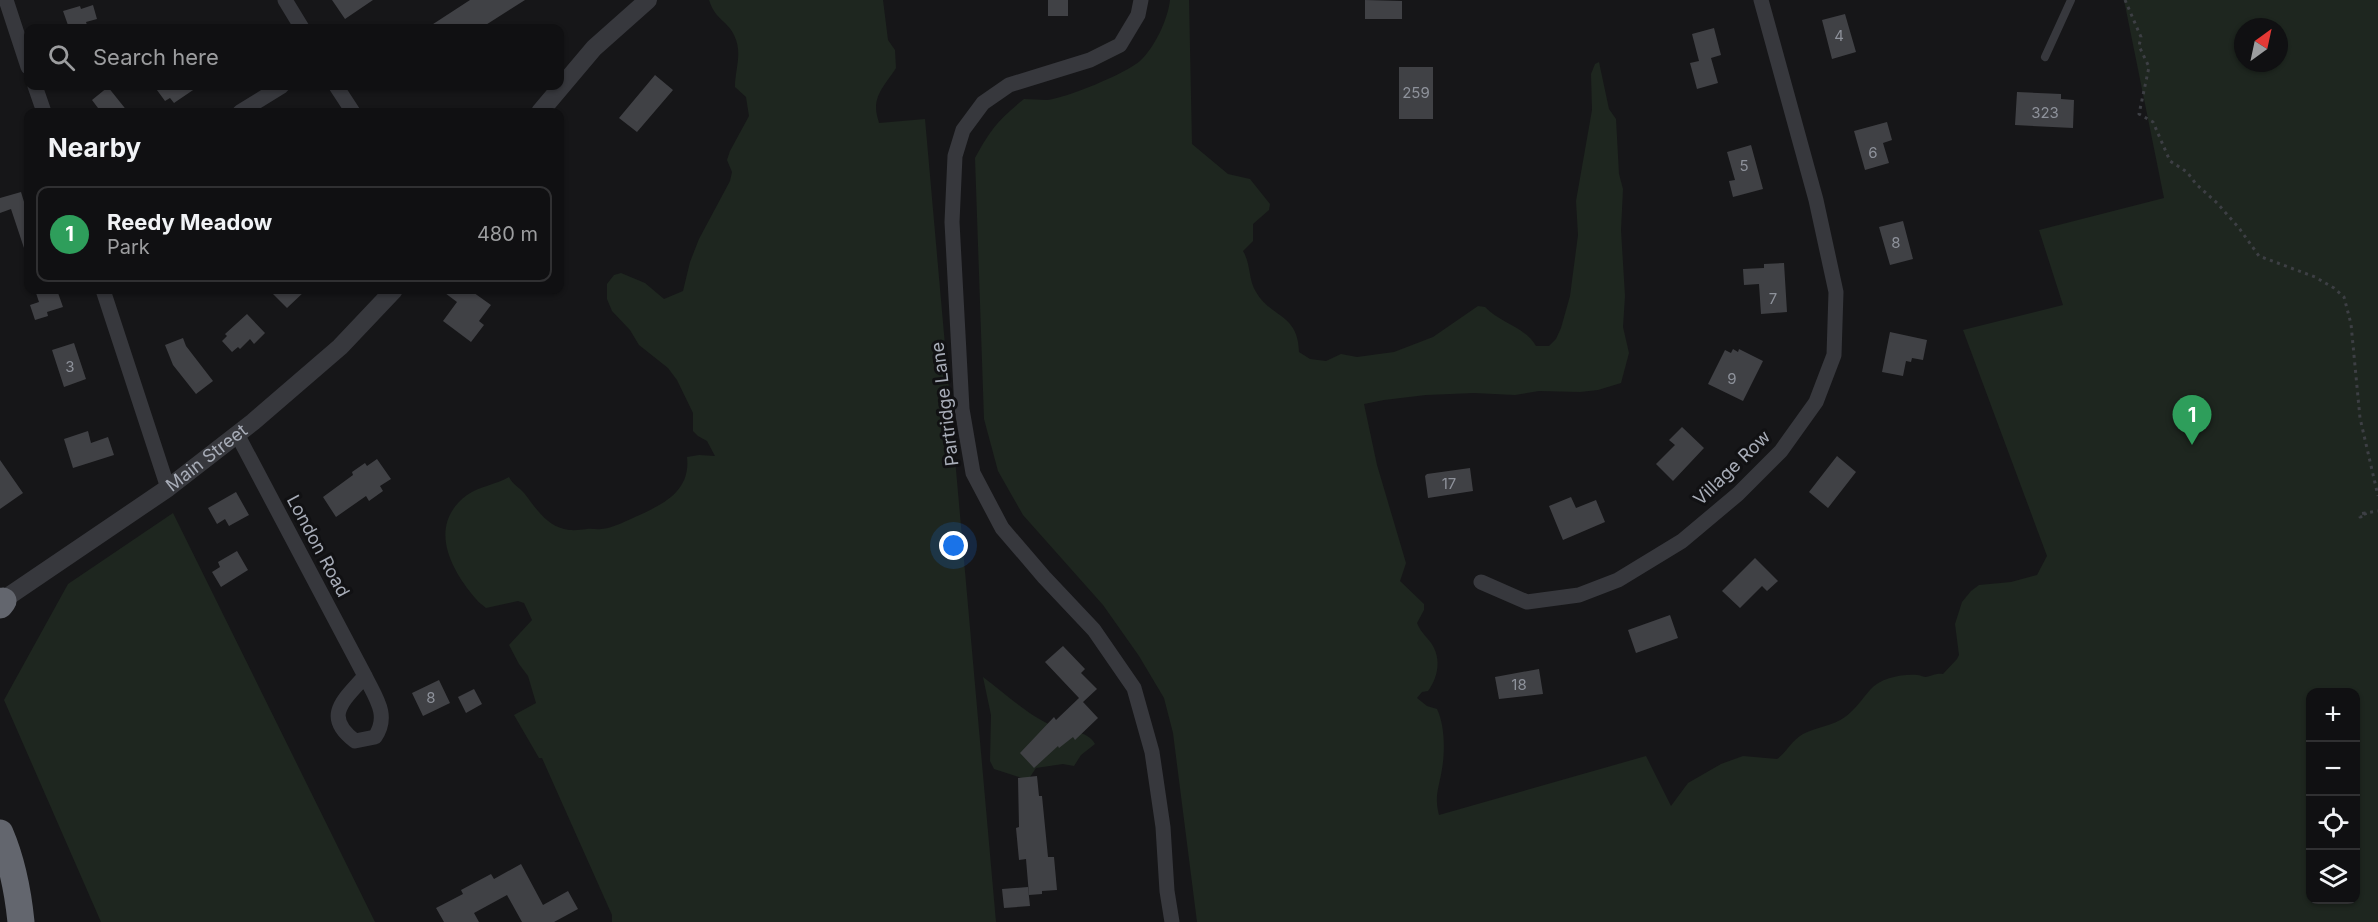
<!DOCTYPE html>
<html lang="en">
<head>
<meta charset="utf-8">
<style>
  body { margin:0; font-family:Inter,sans-serif; background:#1e1e20; color:#f1f3f6 }
  .controls { position:absolute; right:18px; bottom:18px; display:grid; overflow:hidden; border-radius:12px; box-shadow:0 2px 4px #0004 }
  .controls button { width:54px; height:54px; display:grid; place-items:center; padding:0; border:0; border-bottom:2px solid #303032; background:#101012; color:#f1f3f6; font:30px sans-serif }
  .compass { position:absolute; left:2234px; top:18px; width:54px; height:54px; border-radius:50%; background:#101012; box-shadow:0 2px 4px #0004; rotate:33deg }
  .you { position:absolute; left:954px; top:546px; width:21px; height:21px; margin:-15px; border:4px solid #fff; border-radius:50%; background:#1a73e8; box-shadow:0 0 0 9px #1a73e833 }
  .badge { display:grid; place-items:center; width:39px; height:39px; border-radius:50%; background:#8c9099; color:#fff; font-size:20px; font-weight:700 }
  .pin { position:absolute; translate:-50% -50px; filter:drop-shadow(0 2px 3px #0008) }
  .pin::after { content:''; position:absolute; top:32px; width:21px; height:18px; background:inherit; clip-path:polygon(0 0,100% 0,50% 100%) }
  .list { margin:0; padding:0; list-style:none }
  h2 { display:flex; justify-content:space-between; align-items:center; height:78px; margin:0; padding:0 24px; font-size:26px }
  h2 small { font-size:20px; font-weight:400; color:#9c9d9f }
  .list li { display:grid; grid-template-columns:39px 1fr auto; gap:18px; align-items:center; box-sizing:border-box; height:96px; margin:0 12px 12px; padding:0 12px; border:2px solid #303032; border-radius:12px }
  .list b { display:block; font-size:22px; white-space:nowrap }
  .list p { margin:0; font-size:20px; white-space:nowrap; color:#9c9d9f }
  .list em { font-size:20px; font-style:normal; color:#9c9d9f }
  .icon { flex:none; width:33px; height:33px; fill:none; stroke:currentColor; stroke-width:2; stroke-linecap:round; stroke-linejoin:round }
  .map { position:relative; flex:none; width:2378px; height:922px; overflow:hidden }
  .search { position:absolute; background:#101012; box-shadow:0 2px 4px #0004; left:24px; top:24px; width:540px; height:66px; display:flex; align-items:center; gap:15px; box-sizing:border-box; padding:0 21px; border-radius:12px; color:#9c9d9f; font-size:22px }
  .panel { position:absolute; background:#101012; box-shadow:0 2px 4px #0004; left:24px; top:108px; width:540px; height:186px; border-radius:12px }
  .map>svg:first-child { display:block }
  .green { fill:#1e261f; fill-rule:evenodd }
  .building { fill:#404145 }
  .lines { fill:none; stroke-linecap:round; stroke-linejoin:round }
  .path { stroke:#3d3f44; stroke-width:3; stroke-dasharray:3 4.5; stroke-linecap:butt }
  .service { stroke:#37383d; stroke-width:8 }
  .minor { stroke:#37383d; stroke-width:15 }
  .tertiary { stroke:#37383d; stroke-width:18 }
  .motorway { stroke:#63666e; stroke-width:27 }
  .labels { text-anchor:middle; stroke-width:6; stroke-linejoin:round; paint-order:stroke }
  .number-label { font-size:15px; fill:#8e929b }
  .street-label { font-size:18px; fill:#a8adb8; stroke:#111113 }
</style>
</head>
<body>
<div class="map">
<svg width="2378" height="922" viewBox="0 0 2378 922">
  <rect width="100%" height="100%" fill="#161618"/>
  <!-- green -->
  <path class="green" d="M709 0H883L888 40 895 50 896 68C888 81 876 92 876 108 876 113 878 119 879 123L925 119 996 922H612V915L542 758H539L514 715 536 703 528 676 519 664 509 645 532 620 524 603 518 601 486 608C483 605 479 603 476 599 450 569 427 525 467 495 480 486 495 485 509 477 513 485 519 487 524 493 536 508 545 524 564 529 572 531 579 530 587 529 592 528 596 530 601 529 613 528 624 522 635 517 662 505 691 492 687 457L699 455 715 456 707 441 698 436 693 431V413L677 380 668 368 639 345 630 330 612 311 607 299V284L614 275 621 273 645 283 664 299 683 291 690 262 699 239 730 181 732 172 727 160 730 151 749 116 746 97 735 87C735 69 743 53 734 35 727 20 716 21 709 0Z
    M1170 0H1189L1192 144 1228 174 1250 179 1270 204 1269 210 1253 224V241L1243 251C1251 264 1248 279 1256 292 1271 318 1298 313 1299 352L1310 359 1326 361 1341 354 1357 357 1394 352 1433 337 1478 306 1485 307C1500 323 1524 326 1536 346H1549L1556 339 1561 328 1570 296 1578 235 1576 201 1592 110 1591 74 1595 64 1599 62 1609 109 1616 119 1619 174 1623 189 1621 230 1625 296 1623 327 1629 353 1621 383 1598 390 1580 392 1539 391 1515 395 1474 393 1426 395 1384 400 1364 404 1377 465 1406 563 1400 581 1424 604V610L1417 623C1421 634 1430 639 1434 648 1441 662 1437 679 1428 691L1422 692 1417 698 1427 706 1437 709C1445 725 1445 752 1442 769 1439 788 1434 796 1439 815L1646 756 1671 806 1688 783 1721 764 1743 756 1777 759C1787 752 1791 741 1803 734 1816 727 1833 726 1845 717 1855 710 1862 699 1870 690 1880 678 1902 674 1917 675 1920 675 1923 677 1926 677 1933 676 1935 673 1943 674L1957 659 1959 655 1955 624 1962 602 1971 591 1979 585 2011 582 2037 575 2047 556 1963 330 2063 305 2039 230 2164 198 2124 0H2378V922H1197L1173 733 1164 698 1139 656 1103 605 1023 515 998 471 984 419 975 158C990 130 999 119 1024 99 1031 99 1039 100 1047 100 1066 98 1125 74 1140 61 1155 47 1168 19 1170 0ZM2243 27H2279V63H2243ZM2310 692H2356V900H2310Z
    M173 513 375 922H101L4 700 68 584Z
    M983 677C1006 694 1027 715 1053 726 1068 732 1088 730 1095 744L1081 755 1074 766 1063 764 1036 768 1028 780 994 769 990 761 991 715Z"/>
  <!-- building -->
  <path class="building" d="M332 0H373L345 19Z
    M470 0H525L481 28H427Z
    M1048 0H1068V16H1048Z
    M1365 0 1402 1V19H1365Z
    M93 5 97 19 86 22 88 28H69L63 11 80 6 81 9Z
    M1845 14 1856 52 1832 59 1822 20Z
    M1714 28 1721 55 1711 58 1718 83 1697 89 1690 63 1699 61 1692 34Z
    M1399 67H1433V119H1399Z
    M655 75 673 90 637 132 619 118Z
    M154 86H199L174 103 170 98 165 101Z
    M108 87 128 112H101L92 100Z
    M2017 92 2061 94V99L2074 100 2073 128 2015 125Z
    M1887 122 1892 140 1883 143 1889 163 1865 170 1854 131Z
    M1751 145 1763 189 1733 197 1729 181 1735 180 1727 152Z
    M21 192 25 205 28 204V253L26 254 11 209 0 213V198Z
    M1903 221 1913 259 1890 265 1879 227Z
    M1784 263 1787 312 1761 314 1759 284 1744 285 1743 269 1764 268V264Z
    M35 290H57L63 307 47 312 48 316 35 320 30 305 39 302Z
    M269 290H306L287 308Z
    M441 290H470L491 305 479 321 484 325 471 342 443 321 457 302Z
    M247 314 265 333 254 344 250 339 240 349 238 347 232 352 222 341 227 336 225 334Z
    M1890 332 1927 340 1923 360 1912 358 1911 362 1906 361 1903 376 1882 372Z
    M183 338 186 346 213 381 196 394 173 365 165 345Z
    M74 343 86 379 64 387 52 350Z
    M1733 349 1738 352 1739 349 1763 361 1743 401 1708 384 1725 350 1731 353Z
    M1682 427 1704 448 1673 481 1656 464 1675 445 1669 440Z
    M88 431 91 443 108 437 114 455 73 468 64 439Z
    M1837 456 1856 472 1828 508 1809 492Z
    M377 459 391 479 380 486 383 491 369 501 366 496 336 517 323 497 353 475 352 472 365 463 367 466Z
    M0 460 23 493 0 509Z
    M1470 468 1473 491 1428 498 1425 476 1427 474Z
    M236 492 249 515 229 526 225 519 217 524 208 508Z
    M1571 497 1576 508 1596 500 1605 522 1563 540 1549 506Z
    M237 551 248 570 221 587 212 572 220 567 218 562Z
    M1755 558 1778 581 1767 591 1762 586 1740 608 1722 591Z
    M1670 615 1678 638 1636 653 1628 630Z
    M1063 646 1085 669 1081 673 1097 689 1083 702 1098 718 1075 740 1073 737 1059 748 1058 746 1034 768 1020 753 1054 717 1056 720 1079 698 1045 662Z
    M1539 669 1543 694 1499 699 1495 677Z
    M439 680 450 703 423 716 412 693Z
    M474 689 482 704 466 713 458 697Z
    M1037 776 1039 796H1042L1048 857H1054L1057 890 1042 891V894L1029 895 1026 859 1019 860 1016 828 1019 827 1018 778Z
    M521 864 543 905 568 891 578 909 554 922H522L507 895 474 913 479 922H444L436 908 463 894 461 890 491 874 494 879Z
    M1028 887 1030 906 1004 908 1002 889Z"/>
  <g class="lines">
    <!-- path -->
    <path class="path" d="M2125 0 2141 37 2139 46 2149 67 2139 114 2153 122 2170 161 2187 172 2196 184 2217 203 2239 228 2259 256 2315 277 2334 288 2344 297 2351 324 2360 418 2378 496
      M2365 513 2360 514V517L2366 516 2365 513 2378 511"/>
    <!-- service -->
    <path class="service" d="M2045 57 2071 0"/>
    <!-- minor -->
    <path class="minor" d="M6 0 28 67
      M285 0 302 28
      M1141 0 1138 15 1120 45 1090 60 1009 85 983 103 963 130 955 156 952 222 962 409 973 473 1002 528 1044 577 1094 630 1134 688 1152 752 1163 827 1167 891 1172 922
      M35 86 44 112
      M336 86 353 112
      M240 112 282 86
      M103 290 168 488
      M237 434 365 676C375 697 390 715 375 737L355 741C322 716 344 700 365 676
      M1481 582 1527 602 1579 595 1618 580 1682 541 1738 494 1781 451 1816 402 1834 355 1836 292 1816 200 1761 0"/>
    <!-- tertiary -->
    <g class="tertiary">
      <path d="M540 112 594 48 648 0"/>
      <path id="s1" d="M0 602 168 488 253 422 340 347 394 290"/>
    </g>
    <!-- motorway -->
    <path class="motorway" d="M0 605 3 601
      M0 833C12 861 18 892 21 922"/>
  </g>
  <g class="labels">
    <!-- number labels -->
    <g class="number-label">
      <text x="1839" y="41">4</text>
      <text x="1416" y="98">259</text>
      <text x="2045" y="118">323</text>
      <text x="1873" y="158">6</text>
      <text x="1744" y="171">5</text>
      <text x="1896" y="248">8</text>
      <text x="1773" y="304">7</text>
      <text x="70" y="372">3</text>
      <text x="1732" y="384">9</text>
      <text x="1449" y="489">17</text>
      <text x="1519" y="690">18</text>
      <text x="431" y="703">8</text>
    </g>
    <!-- street labels -->
    <g class="street-label">
      <text transform="translate(945 404) rotate(-97)" y="6">Partridge Lane</text>
      <text dy="6" stroke="none"><textPath href="#s1" startOffset="252">Main Street</textPath></text>
      <text transform="translate(1732 468) rotate(-44)" y="6">Village Row</text>
      <text transform="translate(318 546) rotate(62)" y="6">London Road</text>
    </g>
  </g>
</svg>
<div class="controls">
<button>+</button>
<button>−</button>
<button><svg class="icon" aria-label="locate" viewBox="0 0 24 24"><circle cx="12" cy="12" r="6"/><path d="M12 2v4M12 18v4M2 12h4M18 12h4"/></svg></button>
<button><svg class="icon" aria-label="layers" viewBox="0 0 24 24"><path d="M12 4l9 5-9 5-9-5zM3 14l9 5 9-5"/></svg></button>
</div>
<svg class="compass" viewBox="-18 -18 36 36"><path d="M0-13l5 13h-10z" fill="#e53935"/><path d="M0 13l5-13h-10z" fill="#9c9d9f"/></svg>
<div class="you"></div>
<div class="pin badge" style="left:2192px;top:445px;background:#2e9e5b">1</div>
<div class="search"><svg class="icon" aria-label="search" viewBox="0 0 24 24"><circle cx="10" cy="10" r="6"/><path d="M15 15l6 6"/></svg>Search here</div>
<section class="panel">
<h2>Nearby<small></small></h2>
<ul class="list">
<li><span class="badge" style="background:#2e9e5b">1</span><div><b>Reedy Meadow</b><p>Park</p></div><em>480 m</em></li>
</ul>
</section>
</div>
</body>
</html>
